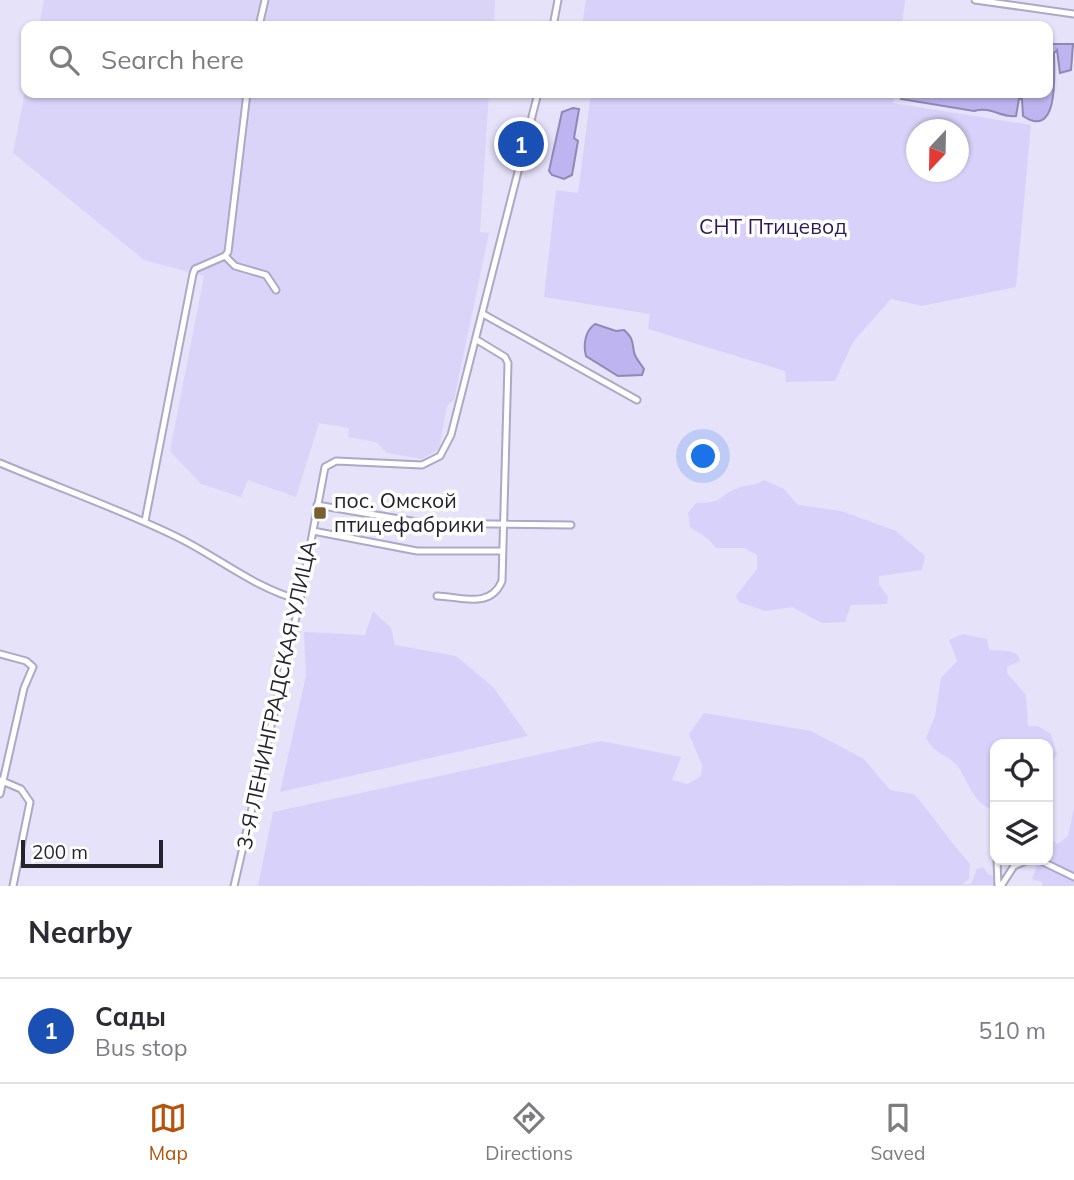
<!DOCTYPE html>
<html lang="en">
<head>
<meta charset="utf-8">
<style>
  body { margin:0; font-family:Mulish,sans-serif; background:#f2f2f3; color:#2b2b33 }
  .controls { position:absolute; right:21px; bottom:21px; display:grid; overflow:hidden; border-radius:14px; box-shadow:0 2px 5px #0004 }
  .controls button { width:63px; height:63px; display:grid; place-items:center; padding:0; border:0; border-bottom:2px solid #e1e1e2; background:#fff; color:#2b2b33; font:35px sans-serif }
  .compass { position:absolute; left:906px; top:119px; width:63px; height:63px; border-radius:50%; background:#fff; box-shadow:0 2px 5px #0004; rotate:202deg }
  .scale { position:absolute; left:21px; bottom:18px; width:142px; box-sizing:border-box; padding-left:7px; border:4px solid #25232e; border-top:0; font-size:19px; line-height:24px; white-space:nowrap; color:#25232e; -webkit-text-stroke:5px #fff; paint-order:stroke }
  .you { position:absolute; left:704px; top:457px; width:24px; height:24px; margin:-18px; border:5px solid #fff; border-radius:50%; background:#1a73e8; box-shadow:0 0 0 10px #1a73e833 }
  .badge { display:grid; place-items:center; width:46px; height:46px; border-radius:50%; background:#b45309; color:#fff; font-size:23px; font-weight:700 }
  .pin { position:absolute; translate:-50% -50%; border:4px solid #fff; box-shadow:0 2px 7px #0006 }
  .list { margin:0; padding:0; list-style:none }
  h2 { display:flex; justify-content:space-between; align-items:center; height:91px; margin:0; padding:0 28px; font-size:30px }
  h2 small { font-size:23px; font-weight:400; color:#7c7c81 }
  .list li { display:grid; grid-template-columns:46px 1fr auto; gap:21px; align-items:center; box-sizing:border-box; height:105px; padding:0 28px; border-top:2px solid #e1e1e2 }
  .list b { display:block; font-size:26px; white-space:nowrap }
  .list p { margin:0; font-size:23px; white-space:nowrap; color:#7c7c81 }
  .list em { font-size:23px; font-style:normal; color:#7c7c81 }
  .icon { flex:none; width:38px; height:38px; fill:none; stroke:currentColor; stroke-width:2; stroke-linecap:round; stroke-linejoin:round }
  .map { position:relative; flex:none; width:1074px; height:886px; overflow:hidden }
  .search { position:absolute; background:#fff; box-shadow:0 2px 5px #0004; left:21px; right:21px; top:21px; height:77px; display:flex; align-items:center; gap:18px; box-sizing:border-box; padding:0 24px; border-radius:14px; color:#7c7c81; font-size:26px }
  .sheet { height:196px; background:#fff }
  nav { display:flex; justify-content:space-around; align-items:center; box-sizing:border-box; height:98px; border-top:2px solid #e1e1e2; background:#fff; font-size:19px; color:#7c7c81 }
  nav a { display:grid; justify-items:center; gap:4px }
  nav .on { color:#b45309 }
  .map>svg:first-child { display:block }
  .built { fill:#dad4f9 }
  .green { fill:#d8d2fb; fill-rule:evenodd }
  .water { fill:#beb4f0; stroke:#9088b6; stroke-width:2 }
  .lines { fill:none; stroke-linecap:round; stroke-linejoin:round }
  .minor-casing { stroke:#ada8c5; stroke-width:9 }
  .minor { stroke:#fff; stroke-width:5 }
  .poi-dot { fill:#786031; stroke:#fff; stroke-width:2.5 }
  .labels { text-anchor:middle; stroke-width:7; stroke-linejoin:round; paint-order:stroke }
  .park-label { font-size:21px; fill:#2e185c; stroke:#fff }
  .poi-label { font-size:21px; fill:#25232e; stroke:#fff; text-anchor:start }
  .street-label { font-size:21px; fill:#25232e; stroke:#fff }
</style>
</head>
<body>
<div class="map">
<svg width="1074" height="886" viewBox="0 0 1074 886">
  <rect width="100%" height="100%" fill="#e6e2fa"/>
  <!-- built -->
  <path class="built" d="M44 0H495L494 26H39Z
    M26 87V93H489L480 232 489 233 454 400 447 406 439 449 422 459 387 453 376 442 348 437 349 428 319 423 296 497 248 480 241 497 201 484 170 451 204 276 144 260 13 153Z"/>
  <!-- green -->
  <path class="green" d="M586 0H905L902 26H582Z
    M591 93H894L893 103 1031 125 1016 287 922 306 891 299 853 342 835 381 786 382 785 371 648 329 650 314 544 297 556 190 578 193ZM916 130H958V172H916Z
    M764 480 784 489 798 505 841 511 896 531 925 556 922 570 879 576V584L888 597 887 604 851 605 845 622 822 623 792 607 765 611 739 602 736 596 757 569V555L745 548H716L707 538 690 527 688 513 696 503C726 503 715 497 738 488 747 484 754 487 764 480Z
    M373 611 391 628 395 645 456 656 493 687 528 736 280 792 306 676 304 632 365 635Z
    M963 634 987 639 989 650C1000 651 1018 648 1020 661L1007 667V673L1026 695 1028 726H1038L1051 734 1057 754 1049 768 1048 784V744H995V810C975 806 969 784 959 768 951 755 935 756 926 738L935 716 941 678 957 661 949 640Z
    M704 713 811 731 864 759 890 790 914 794C934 817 950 842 970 864L969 879 963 884H971L977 869 983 867 988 874 994 876 996 885 258 886 273 812 601 741 681 757 672 780 688 784 701 776 702 765 689 734Z
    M1074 808V886H1042V882L1032 879 1036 868 1035 860H1048V837L1058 844 1068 836Z"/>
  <!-- water -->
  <path class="water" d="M1048 44H1073L1071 70 1060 73 1057 50 1054 53C1054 71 1060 141 1023 116L1022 99H1019L1016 116C1000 118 992 106 974 111L901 99 902 93H1048Z
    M573 108 579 109 574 138 578 141 572 175 564 179 552 175 549 171 562 112Z
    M595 324 616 331 624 330C633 338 632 341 634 352 635 358 641 364 644 369L642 375 618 376 586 356C583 345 585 331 595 324Z"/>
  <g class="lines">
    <defs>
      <path id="minor" d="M975 0 1074 14
        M259 26 265 0
        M553 26 558 0
        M225 256 235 266 266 275 276 290
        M483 314 637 400
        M0 463C59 488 120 509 177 537 218 557 256 589 300 600
        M317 505 423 523 571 525
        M145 521 193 274 195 269 225 256 228 252 247 93
        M313 531 417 551H502
        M437 596C459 596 490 610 502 581L508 363 505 357 477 340
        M0 654 26 661 33 667 24 688 0 794
        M0 780 21 789 30 802 13 886
        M997 860 998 886
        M1039 860 1074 877
        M234 886 300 600 325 467 336 461 422 465 440 456 451 435 538 93
        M1001 886 1014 866 1028 860"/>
    </defs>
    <!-- minor casing -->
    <use href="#minor" class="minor-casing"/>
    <!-- minor -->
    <use href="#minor" class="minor"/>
  </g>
  <!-- markers -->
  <rect class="poi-dot" x="313" y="506" width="14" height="14" rx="3.5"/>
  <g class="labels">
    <!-- park labels -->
    <g class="park-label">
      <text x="773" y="234">СНТ Птицевод</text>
    </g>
    <!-- poi labels -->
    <g class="poi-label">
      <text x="334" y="508">пос. Омской<tspan x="334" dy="24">птицефабрики</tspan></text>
    </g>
    <!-- street labels -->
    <g class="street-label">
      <text transform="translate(277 695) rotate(-78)" y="7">3-Я ЛЕНИНГРАДСКАЯ УЛИЦА</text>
    </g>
  </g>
</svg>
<div class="controls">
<button><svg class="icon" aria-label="locate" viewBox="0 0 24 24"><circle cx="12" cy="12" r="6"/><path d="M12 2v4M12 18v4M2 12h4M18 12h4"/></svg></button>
<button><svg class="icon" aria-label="layers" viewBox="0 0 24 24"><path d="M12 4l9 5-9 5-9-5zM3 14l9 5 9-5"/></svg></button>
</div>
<svg class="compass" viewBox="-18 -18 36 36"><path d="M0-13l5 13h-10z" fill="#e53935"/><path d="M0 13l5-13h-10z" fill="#7c7c81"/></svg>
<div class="scale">200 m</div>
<div class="you"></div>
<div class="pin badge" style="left:521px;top:144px;background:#1a4fb4">1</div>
<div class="search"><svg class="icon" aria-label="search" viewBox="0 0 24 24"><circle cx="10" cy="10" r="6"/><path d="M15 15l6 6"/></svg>Search here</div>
</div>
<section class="sheet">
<h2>Nearby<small></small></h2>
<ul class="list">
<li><span class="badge" style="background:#1a4fb4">1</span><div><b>Сады</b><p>Bus stop</p></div><em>510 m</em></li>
</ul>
</section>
<nav>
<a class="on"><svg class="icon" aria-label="map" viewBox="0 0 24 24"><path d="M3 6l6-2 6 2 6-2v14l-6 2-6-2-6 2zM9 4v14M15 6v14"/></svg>Map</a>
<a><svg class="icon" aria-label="directions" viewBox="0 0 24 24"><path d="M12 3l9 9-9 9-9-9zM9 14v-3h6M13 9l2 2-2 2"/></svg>Directions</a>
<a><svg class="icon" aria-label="saved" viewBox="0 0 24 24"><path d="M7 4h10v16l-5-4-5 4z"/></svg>Saved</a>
</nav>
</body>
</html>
